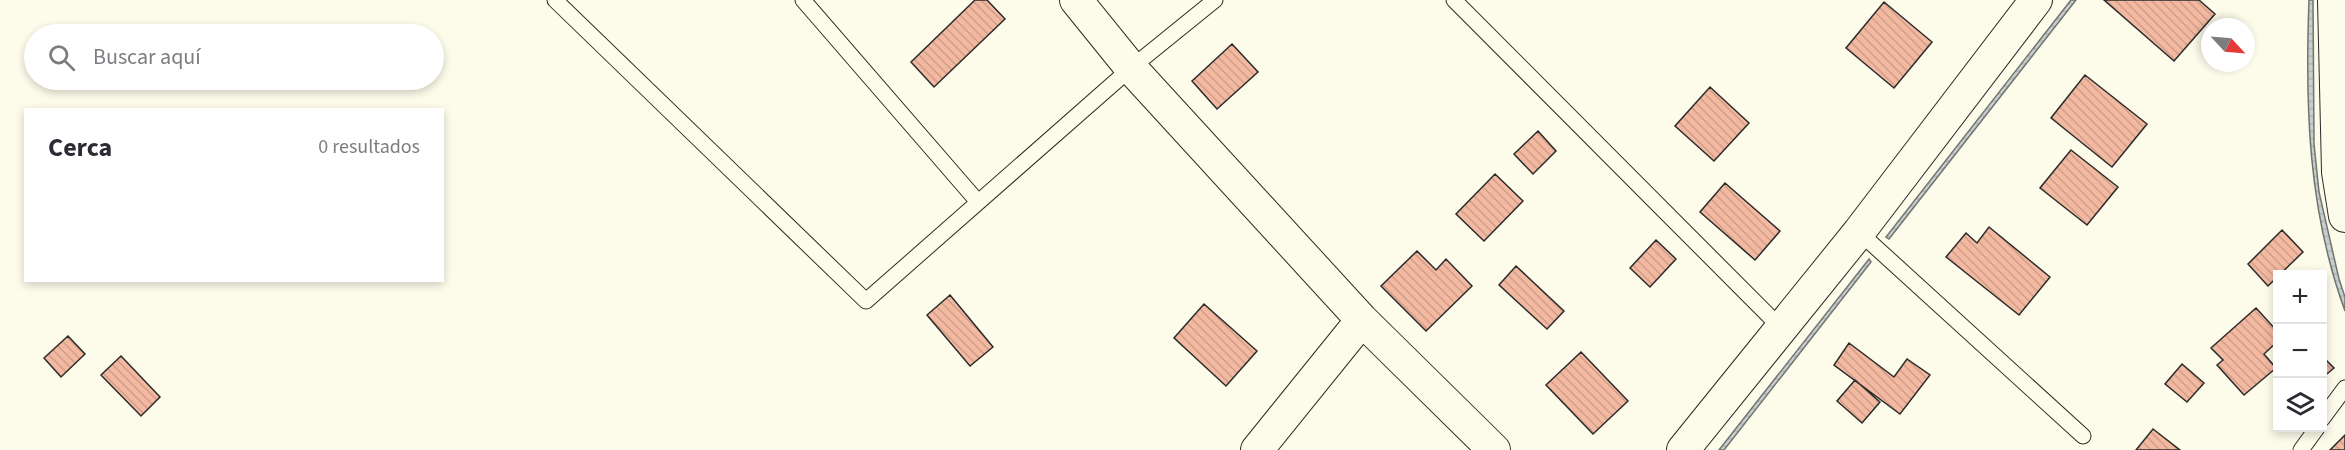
<!DOCTYPE html>
<html lang="es">
<head>
<meta charset="utf-8">
<style>
  body { margin:0; font-family:"Source Sans 3",sans-serif; background:#f2f2f3; color:#2b2b33 }
  .controls { position:absolute; right:18px; bottom:18px; display:grid; overflow:hidden; border-radius:0px; box-shadow:0 3px 9px #0003 }
  .controls button { width:54px; height:54px; display:grid; place-items:center; padding:0; border:0; border-bottom:2px solid #e1e1e2; background:#fff; color:#2b2b33; font:30px sans-serif }
  .compass { position:absolute; left:2201px; top:18px; width:54px; height:54px; border-radius:50%; background:#fff; box-shadow:0 3px 9px #0003; rotate:116deg }
  .list { margin:0; padding:0; list-style:none }
  h2 { display:flex; justify-content:space-between; align-items:center; height:78px; margin:0; padding:0 24px; font-size:26px }
  h2 small { font-size:20px; font-weight:400; color:#7c7c81 }
  .icon { flex:none; width:33px; height:33px; fill:none; stroke:currentColor; stroke-width:2; stroke-linecap:round; stroke-linejoin:round }
  .map { position:relative; flex:none; width:2345px; height:450px; overflow:hidden }
  .search { position:absolute; background:#fff; box-shadow:0 3px 9px #0003; left:24px; top:24px; width:420px; height:66px; display:flex; align-items:center; gap:15px; box-sizing:border-box; padding:0 21px; border-radius:33px; color:#7c7c81; font-size:22px }
  .panel { position:absolute; background:#fff; box-shadow:0 3px 9px #0003; left:24px; top:108px; width:420px; height:174px; border-radius:0px }
  .map>svg:first-child { display:block }
  .water { fill:url(#water-rules); stroke:#74746e; stroke-width:1.5 }
  .building { fill:url(#building-back-hatch); stroke:#2b2b2b; stroke-width:1.5 }
  .lines { fill:none; stroke-linecap:round; stroke-linejoin:round }
  .lane-casing { stroke:#2b2b2b; stroke-width:17 }
  .street-casing { stroke:#2b2b2b; stroke-width:34 }
  .lane { stroke:#fdfbea; stroke-width:15 }
  .street { stroke:#fdfbea; stroke-width:32 }
</style>
</head>
<body>
<div class="map">
<svg width="2345" height="450" viewBox="0 0 2345 450">
  <defs>
    <pattern id="water-rules" width="6" height="5" patternUnits="userSpaceOnUse" patternTransform="scale(1.5)"><rect width="6" height="5" fill="#c7d0d0"/><path d="M0 2.5h6" fill="none" stroke="#abb3b3"/></pattern>
    <pattern id="building-back-hatch" width="6" height="6" patternUnits="userSpaceOnUse" patternTransform="scale(1.5)"><rect width="6" height="6" fill="#f2b8a0"/><path d="M-1 5l2 2M0 0l6 6M5-1l2 2" fill="none" stroke="#d09e8a"/></pattern>
  </defs>
  <rect width="100%" height="100%" fill="#fdfbea"/>
  <!-- water -->
  <path class="water" d="M2071 0H2076L1889 239 1886 237Z
    M2309 0H2313L2314 144 2319 192 2339 279 2345 297V311C2308 210 2305 106 2309 0Z
    M1869 259 1871 262 1724 450H1719Z"/>
  <!-- building -->
  <path class="building" d="M975 0H987L1005 19 934 87 911 62Z
    M2104 0H2199L2215 14 2174 61Z
    M1884 2 1932 42 1894 88 1846 48Z
    M1232 44 1258 72 1217 109 1192 81Z
    M2085 75 2147 124 2112 167 2051 118Z
    M1710 87 1749 123 1714 161 1675 126Z
    M1538 131 1556 151 1533 174 1514 154Z
    M2071 150 2118 187 2087 225 2040 188Z
    M1495 174 1523 201 1484 241 1456 214Z
    M1725 183 1780 231 1755 260 1700 212Z
    M1989 227 2050 277 2019 315 1946 257 1966 233 1977 243Z
    M2282 230 2303 252 2268 286 2248 264Z
    M1656 240 1676 259 1650 287 1630 268Z
    M1417 251 1436 270 1446 259 1472 286 1426 331 1381 286Z
    M1516 266 1564 311 1547 329 1499 285Z
    M950 295 993 347 970 366 927 315Z
    M1204 304 1257 351 1226 386 1174 338Z
    M2256 308 2278 332V341L2264 354 2276 368 2244 395 2217 365 2223 360 2211 348Z
    M68 336 85 354 61 377 44 358Z
    M1849 343 1894 377 1907 359 1930 375 1900 414 1834 365Z
    M1581 352 1628 401 1593 434 1546 385Z
    M121 356 160 397 141 416 101 375Z
    M2322 356 2334 368 2322 378Z
    M2182 364 2204 383 2187 402 2165 384Z
    M1855 380 1880 402 1862 423 1837 401Z
    M2153 429 2180 450H2136Z
    M2345 435V450H2330Z"/>
  <g class="lines">
    <defs>
      <path id="lane" d="M555 0 866 301 1131 68 1215 0
        M803 0 978 202
        M1454 0 1782 329
        M1859 232 2083 436
        M2322 419 2345 388
        M2301 450 2317 428"/>
      <path id="street" d="M1076 0 1131 68 1362 320 1494 450
        M2334 0 2338 172 2345 216
        M1257 450 1362 320
        M1683 450 1859 232 2036 0"/>
    </defs>
    <!-- lane casing -->
    <use href="#lane" class="lane-casing"/>
    <!-- street casing -->
    <use href="#street" class="street-casing"/>
    <!-- lane -->
    <use href="#lane" class="lane"/>
    <!-- street -->
    <use href="#street" class="street"/>
  </g>
</svg>
<div class="controls">
<button>+</button>
<button>−</button>
<button><svg class="icon" aria-label="layers" viewBox="0 0 24 24"><path d="M12 4l9 5-9 5-9-5zM3 14l9 5 9-5"/></svg></button>
</div>
<svg class="compass" viewBox="-18 -18 36 36"><path d="M0-13l5 13h-10z" fill="#e53935"/><path d="M0 13l5-13h-10z" fill="#7c7c81"/></svg>
<div class="search"><svg class="icon" aria-label="search" viewBox="0 0 24 24"><circle cx="10" cy="10" r="6"/><path d="M15 15l6 6"/></svg>Buscar aquí</div>
<section class="panel">
<h2>Cerca<small>0 resultados</small></h2>
<ul class="list">
</ul>
</section>
</div>
</body>
</html>
